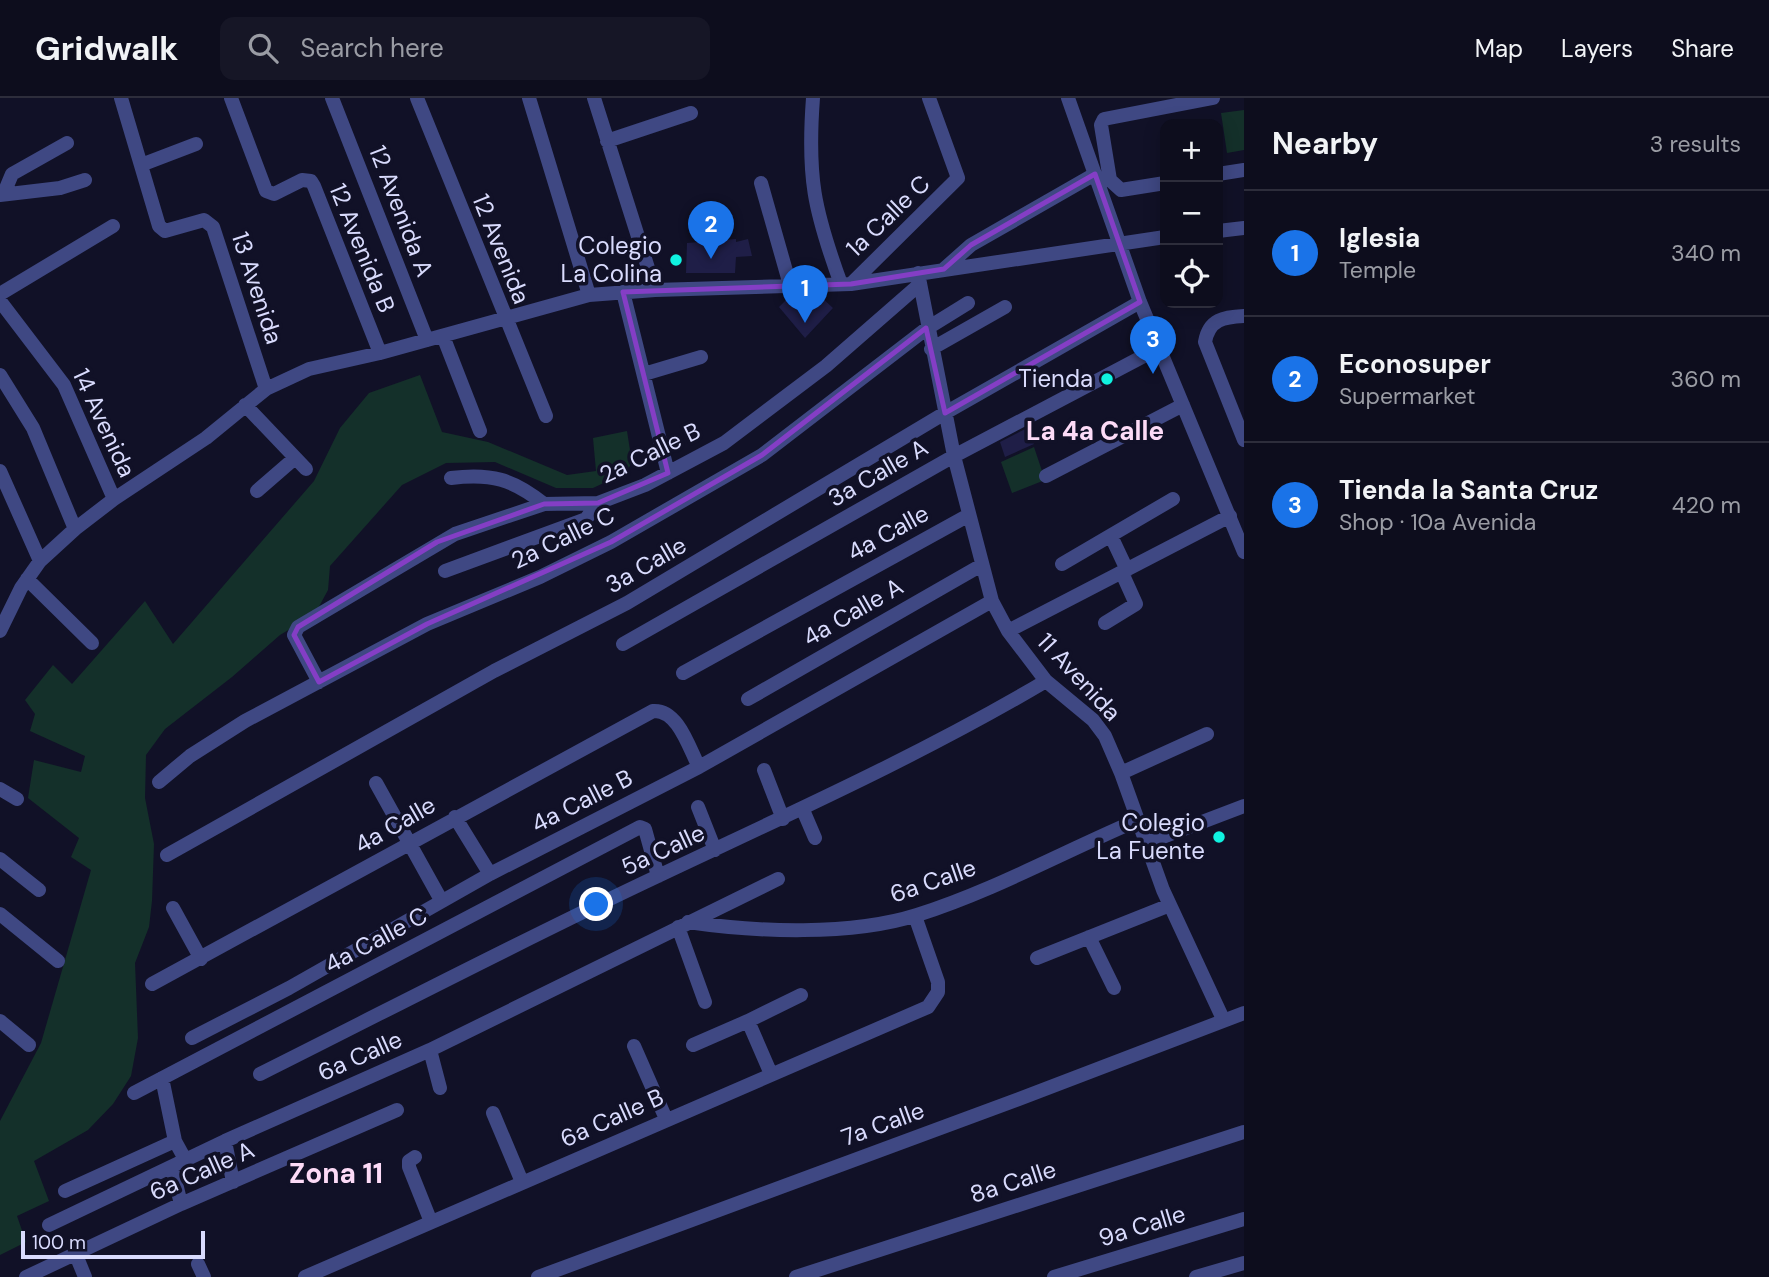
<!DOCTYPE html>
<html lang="en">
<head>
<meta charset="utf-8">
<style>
  body { margin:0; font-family:"DM Sans",sans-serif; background:#161626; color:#f1f3f6 }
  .controls { position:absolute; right:21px; top:21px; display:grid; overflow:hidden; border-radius:14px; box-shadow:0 4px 18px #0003 }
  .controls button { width:63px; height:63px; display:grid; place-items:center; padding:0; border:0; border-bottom:2px solid #2d2d3b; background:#0d0d1d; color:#f1f3f6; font:35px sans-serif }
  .scale { position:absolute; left:21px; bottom:18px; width:184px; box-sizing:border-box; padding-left:7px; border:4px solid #d9dbfd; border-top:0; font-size:19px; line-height:24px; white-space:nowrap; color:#d9dbfd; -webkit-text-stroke:5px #111127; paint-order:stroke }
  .you { position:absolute; left:597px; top:807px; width:24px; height:24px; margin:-18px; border:5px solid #fff; border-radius:50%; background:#1a73e8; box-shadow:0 0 0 10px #1a73e833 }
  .badge { display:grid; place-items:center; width:46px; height:46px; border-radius:50%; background:#1a73e8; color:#fff; font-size:23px; font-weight:700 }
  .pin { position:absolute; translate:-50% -58px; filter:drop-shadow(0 2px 4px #0008) }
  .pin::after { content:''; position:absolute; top:37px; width:24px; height:21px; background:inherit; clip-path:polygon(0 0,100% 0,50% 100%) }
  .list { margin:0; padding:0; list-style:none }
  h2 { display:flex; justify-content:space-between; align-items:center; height:91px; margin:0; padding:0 28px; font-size:30px }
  h2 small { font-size:23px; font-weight:400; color:#9a9ca4 }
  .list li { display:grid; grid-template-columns:46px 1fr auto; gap:21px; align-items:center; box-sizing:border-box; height:126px; padding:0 28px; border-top:2px solid #2d2d3b }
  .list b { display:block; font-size:26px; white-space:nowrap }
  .list p { margin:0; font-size:23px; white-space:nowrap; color:#9a9ca4 }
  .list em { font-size:23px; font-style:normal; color:#9a9ca4 }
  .icon { flex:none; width:38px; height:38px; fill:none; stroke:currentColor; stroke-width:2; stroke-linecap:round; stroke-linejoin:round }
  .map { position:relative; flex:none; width:1244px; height:1179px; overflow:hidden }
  header { display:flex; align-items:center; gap:42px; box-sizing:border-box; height:98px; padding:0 35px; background:#0d0d1d; border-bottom:2px solid #2d2d3b }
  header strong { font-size:33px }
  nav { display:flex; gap:38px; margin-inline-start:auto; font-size:24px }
  .search { width:490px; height:63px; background:#161626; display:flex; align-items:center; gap:18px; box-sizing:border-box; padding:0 24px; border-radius:14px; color:#9a9ca4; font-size:26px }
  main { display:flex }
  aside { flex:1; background:#0d0d1d }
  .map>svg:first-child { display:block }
  .green { fill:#14302a }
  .building { fill:#1f1e47 }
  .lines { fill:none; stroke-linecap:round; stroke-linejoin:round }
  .minor { stroke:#3f4883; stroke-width:14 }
  .marked { fill:none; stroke:#843ec5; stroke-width:5; stroke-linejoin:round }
  .poi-dot { fill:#10f2e0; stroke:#111127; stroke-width:2.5 }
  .labels { text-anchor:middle; stroke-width:7; stroke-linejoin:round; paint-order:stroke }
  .street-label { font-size:24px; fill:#d9dbfd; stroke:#111127 }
  .poi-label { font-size:24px; fill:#d9dbfd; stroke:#111127; text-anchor:end }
  .neighbourhood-label { font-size:26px; font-weight:bold; fill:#fddbf7; stroke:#111127 }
  .quarter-label { font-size:28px; font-weight:bold; fill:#fddbf7; stroke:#111127 }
</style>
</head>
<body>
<header>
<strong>Gridwalk</strong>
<div class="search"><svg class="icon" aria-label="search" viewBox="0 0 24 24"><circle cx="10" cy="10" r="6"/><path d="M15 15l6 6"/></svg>Search here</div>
<nav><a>Map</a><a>Layers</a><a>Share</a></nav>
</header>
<main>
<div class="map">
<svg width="1244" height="1179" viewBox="0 0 1244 1179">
  <rect width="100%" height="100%" fill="#111127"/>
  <!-- green -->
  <path class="green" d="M1244 12V52L1227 55 1221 15Z
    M420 277 442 334 488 344 567 377 596 373 593 340 627 333 632 365 625 375 593 390H556L495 364 446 365 402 387 330 468 328 492 315 516 280 537 232 579 165 631 146 657 145 700 154 746 152 803 149 829 135 865 138 940 131 978 113 1006 88 1032 34 1063 49 1103 17 1118 26 1144 0 1157V1023L41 945 91 772 71 759 79 740 28 700 34 662 81 674 85 658 30 633 35 616 25 602 53 567 72 586 145 503 173 546 314 383 340 330 369 295Z
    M1034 349 1045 382 1012 395 1001 364Z"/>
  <!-- building -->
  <path class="building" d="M736 141V144L748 141 752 158 736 159 735 175H686L687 145Z
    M791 197H819L833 210 805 240 779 209Z
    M1029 329 1034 346 1005 359 1000 344Z"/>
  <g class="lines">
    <!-- minor -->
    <path class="minor" d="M121 0 159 128 165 133 204 122 213 129 266 291
      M231 0 266 93 274 96 302 82 311 83 314 88 380 255
      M332 0 427 242
      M417 0 546 318
      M529 0 589 197
      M594 0 655 192
      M813 0C807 79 814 112 841 186
      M1068 0 1140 204 1244 454
      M607 43 691 15
      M141 67 196 46
      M1218 76 1244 72
      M761 85 790 187
      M1165 85 1121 92 1110 82 1101 27 1104 21 1213 0
      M4 95 12 76 67 45
      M0 97 60 90 85 82
      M1218 133 1244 130
      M944 171 971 147 1095 76
      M918 175 954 358 992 503 1008 533 1046 583 1093 622 1105 638 1121 675 1163 792 1223 921
      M851 186 958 80 929 0
      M623 194 668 375
      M0 196 113 128
      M0 203 64 287 114 401
      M1244 218C1224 219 1209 221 1205 244L1244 342
      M443 238 480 333
      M931 251 1005 209
      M644 276 701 259
      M0 277 33 330 75 431
      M245 307 306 371
      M0 373 40 463
      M1046 378 1183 307
      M451 380C491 375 513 381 544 406
      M257 393 295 360
      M1111 438 1127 472
      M1062 466 1173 401
      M445 473 586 421 598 405
      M27 481 92 545
      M1105 525 1136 506 1122 475
      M0 533 21 490 40 463 75 431 114 401 206 340 266 291 309 271 380 255 589 197 655 192 851 186 1165 139
      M1008 533 1230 418
      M623 546 954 358 1159 250
      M683 575 969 417
      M319 584 294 537 298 529 455 436 544 406 598 405 645 387 724 345 826 268 920 186
      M748 601 980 468
      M764 672 783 721
      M1121 675 1207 636
      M159 684 190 658 245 623 427 526 540 479 611 444 762 357 926 231 968 205
      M376 685 441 802
      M0 691 17 701
      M698 709 715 752
      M803 712 815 740
      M455 719 490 776
      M1147 745 1244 708
      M167 757 494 573 627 505 945 315 1140 204
      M0 761 39 792
      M173 810 201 861
      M0 816 58 863
      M688 824C756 834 851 838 917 817 993 793 1065 753 1138 722
      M678 829 705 904
      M1089 839 1114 890
      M1037 860 1170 807
      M152 886 653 613C678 611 689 650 699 669
      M0 923 29 947
      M748 923 801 897
      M192 940 289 890 490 776 699 669 992 503
      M693 947 748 923 771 976
      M634 948 666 1021
      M430 952 440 990
      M260 976C392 910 524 841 658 778 789 716 921 657 1046 583
      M162 980 175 1043 186 1063
      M134 995 640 729 645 731 658 778
      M493 1015 522 1084
      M225 1043 233 1084
      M415 1059 409 1063V1069L431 1124
      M172 1069 181 1106
      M65 1093 175 1043
      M49 1127 225 1043 430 952 778 781
      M76 1157 85 1179
      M198 1166 204 1179
      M26 1179 181 1106 397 1012
      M305 1179 928 909 938 894V884L915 818
      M538 1179 1019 1001 1244 915
      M796 1179 1244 1034
      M1054 1179 1244 1121
      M1196 1179 1244 1165"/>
  </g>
  <!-- marked area -->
  <path class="marked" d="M1095 76 1140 204 945 315 926 230 762 357 611 444 427 526 319 584 294 537 298 529 437 444 544 406 598 405 668 375 623 194 851 186 944 171 971 147Z"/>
  <!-- markers -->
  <g class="poi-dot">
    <circle cx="676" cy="162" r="7"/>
    <circle cx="1107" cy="281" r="7"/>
    <circle cx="1219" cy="739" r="7"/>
  </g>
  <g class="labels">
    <!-- street labels -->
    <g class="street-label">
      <text transform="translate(401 113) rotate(69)" y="8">12 Avenida A</text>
      <text transform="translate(888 118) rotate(-44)" y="8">1a Calle C</text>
      <text transform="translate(362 150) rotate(68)" y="8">12 Avenida B</text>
      <text transform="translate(501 151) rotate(68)" y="8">12 Avenida</text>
      <text transform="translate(257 190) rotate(72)" y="8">13 Avenida</text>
      <text transform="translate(104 325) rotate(65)" y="8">14 Avenida</text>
      <text transform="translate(650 355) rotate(-26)" y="8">2a Calle B</text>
      <text transform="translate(878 375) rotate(-30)" y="8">3a Calle A</text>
      <text transform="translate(888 435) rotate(-29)" y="8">4a Calle</text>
      <text transform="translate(563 440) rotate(-26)" y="8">2a Calle C</text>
      <text transform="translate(646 467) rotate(-30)" y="8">3a Calle</text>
      <text transform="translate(853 514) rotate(-30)" y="8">4a Calle A</text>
      <text transform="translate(1079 579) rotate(47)" y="8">11 Avenida</text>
      <text transform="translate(582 703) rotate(-27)" y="8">4a Calle B</text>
      <text transform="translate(395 727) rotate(-30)" y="8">4a Calle</text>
      <text transform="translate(663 752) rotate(-25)" y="8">5a Calle</text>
      <text transform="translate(933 783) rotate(-19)" y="8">6a Calle</text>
      <text transform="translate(376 842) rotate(-28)" y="8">4a Calle C</text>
      <text transform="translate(360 958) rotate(-24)" y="8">6a Calle</text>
      <text transform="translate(612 1020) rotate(-24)" y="8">6a Calle B</text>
      <text transform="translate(883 1026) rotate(-20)" y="8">7a Calle</text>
      <text transform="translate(202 1073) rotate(-24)" y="8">6a Calle A</text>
      <text transform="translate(1013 1084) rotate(-18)" y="8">8a Calle</text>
      <text transform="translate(1142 1128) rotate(-17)" y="8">9a Calle</text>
    </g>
    <!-- poi labels -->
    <g class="poi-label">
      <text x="662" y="156">Colegio<tspan x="662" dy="28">La Colina</tspan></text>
      <text x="1093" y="289">Tienda</text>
      <text x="1205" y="733">Colegio<tspan x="1205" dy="28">La Fuente</tspan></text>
    </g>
    <!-- neighbourhood labels -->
    <g class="neighbourhood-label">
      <text x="1095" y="342">La 4a Calle</text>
    </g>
    <!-- quarter labels -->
    <g class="quarter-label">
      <text x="336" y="1085">Zona 11</text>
    </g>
  </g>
</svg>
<div class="controls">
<button>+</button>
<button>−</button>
<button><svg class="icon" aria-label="locate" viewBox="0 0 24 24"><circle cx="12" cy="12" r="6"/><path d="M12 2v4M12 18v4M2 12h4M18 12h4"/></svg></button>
</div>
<div class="scale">100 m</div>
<div class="you"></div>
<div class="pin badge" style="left:805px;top:225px">1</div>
<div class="pin badge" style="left:711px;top:161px">2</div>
<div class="pin badge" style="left:1153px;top:276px">3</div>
</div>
<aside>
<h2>Nearby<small>3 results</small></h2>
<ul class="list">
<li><span class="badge">1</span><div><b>Iglesia</b><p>Temple</p></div><em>340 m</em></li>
<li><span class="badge">2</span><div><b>Econosuper</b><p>Supermarket</p></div><em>360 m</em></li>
<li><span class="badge">3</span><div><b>Tienda la Santa Cruz</b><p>Shop · 10a Avenida</p></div><em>420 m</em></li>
</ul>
</aside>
</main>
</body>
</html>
